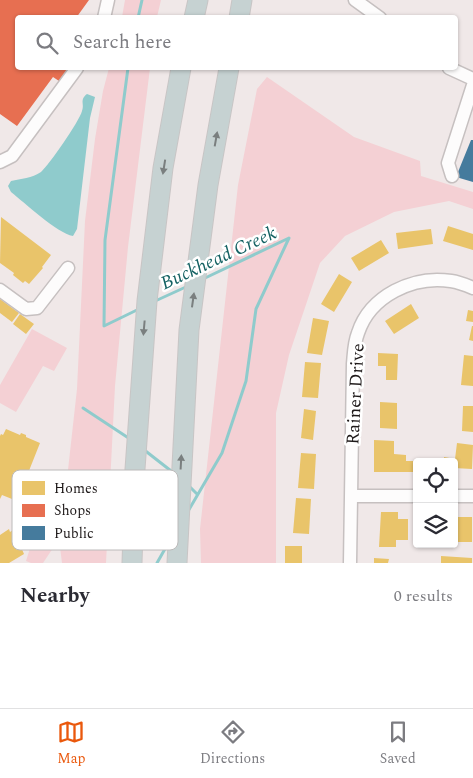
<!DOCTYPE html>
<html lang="en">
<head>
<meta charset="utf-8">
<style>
  body { margin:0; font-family:Spectral,serif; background:#f7f7f7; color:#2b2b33 }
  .controls { position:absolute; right:15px; bottom:15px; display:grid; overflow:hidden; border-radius:5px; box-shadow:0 1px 4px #0004 }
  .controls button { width:45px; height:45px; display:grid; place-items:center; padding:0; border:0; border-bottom:1px solid #e1e1e2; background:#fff; color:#2b2b33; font:25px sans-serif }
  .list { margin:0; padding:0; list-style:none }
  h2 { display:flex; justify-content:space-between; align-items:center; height:65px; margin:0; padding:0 20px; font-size:21px }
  h2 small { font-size:16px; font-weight:400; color:#7c7c81 }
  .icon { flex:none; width:28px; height:28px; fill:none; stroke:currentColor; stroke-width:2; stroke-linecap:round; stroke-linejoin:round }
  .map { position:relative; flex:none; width:473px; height:563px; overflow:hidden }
  .search { position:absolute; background:#fff; box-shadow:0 1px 4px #0004; left:15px; right:15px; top:15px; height:55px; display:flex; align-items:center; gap:12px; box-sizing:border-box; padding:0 18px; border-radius:5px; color:#7c7c81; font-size:19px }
  .sheet { height:145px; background:#fff }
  nav { display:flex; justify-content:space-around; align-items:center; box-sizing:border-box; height:70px; border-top:1px solid #e1e1e2; background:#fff; font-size:14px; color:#7c7c81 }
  nav a { display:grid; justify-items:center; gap:2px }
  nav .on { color:#ea580c }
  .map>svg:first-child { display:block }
  .green { fill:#f4d0d4 }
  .water { fill:#8fcbcc }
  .homes { fill:#e9c46a }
  .shops { fill:#e76f51 }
  .public { fill:#457b9d }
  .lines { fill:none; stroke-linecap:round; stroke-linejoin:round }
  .stream { stroke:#8fcbcc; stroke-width:3 }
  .minor-casing { stroke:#c6c0c0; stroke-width:15 }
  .highway-casing { stroke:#c8c5c5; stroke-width:21 }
  .minor { stroke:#fdfcfc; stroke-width:12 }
  .highway { stroke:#c6d2d2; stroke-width:19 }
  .oneway { fill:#7a7f7f }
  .labels { text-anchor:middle; stroke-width:5; stroke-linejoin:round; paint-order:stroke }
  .street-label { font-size:18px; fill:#1e1919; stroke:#fff }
  .water-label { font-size:19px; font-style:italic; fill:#146162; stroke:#fff }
  .key { fill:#fff; stroke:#bcbaba; stroke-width:1 }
  .key-label { font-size:14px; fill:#1e1919 }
</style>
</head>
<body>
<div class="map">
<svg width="473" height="563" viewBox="0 0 473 563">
  <rect width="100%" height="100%" fill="#f0e8e8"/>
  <!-- green -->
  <path class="green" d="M125 0H161L157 17H122Z
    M109 68H150L128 247 115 386 106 563H62L59 539 43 563H31L26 561 31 545 44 519 51 498 67 479 77 389 85 221 95 139 103 91Z
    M267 77 354 137 420 161 421 176 473 192V209L449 201 394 212 345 236 320 263 289 355 276 413V563H201L200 529 238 185 257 89Z
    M32 329 67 348 54 371 43 366 16 412 0 403V385Z"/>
  <!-- water -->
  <path class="water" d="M87 94 95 97 90 118 77 229 73 236C57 233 25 203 11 192L8 186 11 181C21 179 32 178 41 172 49 165 79 122 82 111 85 104 79 100 87 94Z"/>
  <!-- homes -->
  <path class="homes" d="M1 217 51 255 42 267 43 268 29 284 25 281 23 283 13 275 14 273 0 263Z
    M448 226 473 234V250L443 241Z
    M431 229 433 244 398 249 396 233Z
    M381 240 389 253 359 271 351 258Z
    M339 274 352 282 334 312 321 304Z
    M0 299 19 313 12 322 0 313Z
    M411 304 419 318 394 334 385 321Z
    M468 310 473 311V322L466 321Z
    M20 314 34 324 26 334 13 324Z
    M313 318 329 321 322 355 307 353Z
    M472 326H473V341L469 340Z
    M378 353 398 354 397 380H386V366H378Z
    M464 355 473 356V386L461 385Z
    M305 362 321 363 318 398 302 397Z
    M380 402 397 403V429L380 428Z
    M463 406H473V432L462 431Z
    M304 409 316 411 313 440 301 438Z
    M6 429 20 435 21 433 26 435V437L40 443 17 501 2 495 0 499V436L1 434 3 435Z
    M374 440 394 441V454L406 455V461H413V472H374Z
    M457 443 473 445 472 469 454 468V462H444V457L455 459Z
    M301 453 316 454 314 489 298 488Z
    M296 498 311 499 309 534 293 533Z
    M381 512H398V519H408V540H396V547H379Z
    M454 517H472V542H454Z
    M9 529 10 532 14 529 23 544 21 547 24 554 9 563H0V535Z
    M285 546H302V563H285Z
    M441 556 472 558V563H441Z
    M374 558 389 559 388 563H374Z"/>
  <!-- shops -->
  <path class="shops" d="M0 0H89L76 18H18V68H69L59 81 53 77 17 126 0 114Z"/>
  <!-- public -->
  <path class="public" d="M471 140H473V182L456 177Z"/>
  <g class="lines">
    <!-- stream -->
    <path class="stream" d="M138 18 142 0
      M128 68 105 240 104 326 139 309
      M153 302 188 286
      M83 408 130 439
      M143 449 175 474
      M188 485 197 494
      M187 513 222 453 246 381 256 309 289 238 203 279
      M157 563 170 540"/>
    <defs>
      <path id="minor" d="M355 0 380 18
        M104 18 108 0
        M449 68 473 79
        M0 162 12 156 77 68
        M452 176 448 163 473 85
        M0 290 26 309 37 308 68 268
        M352 496H417
        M454 496H473
        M350 563 353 364C354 353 354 343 358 333 370 296 413 275 451 281 458 282 466 285 473 288"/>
      <path id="highway" d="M194 18 198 0
        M239 18 242 0
        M132 563 135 469 147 301 163 168 181 68
        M177 563 189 330 208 185 229 68"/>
    </defs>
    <!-- minor casing -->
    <use href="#minor" class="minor-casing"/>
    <!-- highway casing -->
    <use href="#highway" class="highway-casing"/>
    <!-- minor -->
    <use href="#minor" class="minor"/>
    <!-- highway -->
    <use href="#highway" class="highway"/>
  </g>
  <!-- one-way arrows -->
  <defs><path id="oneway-solid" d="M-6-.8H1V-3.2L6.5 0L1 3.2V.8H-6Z" transform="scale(1.25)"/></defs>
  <g class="oneway">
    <use href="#oneway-solid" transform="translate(216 139) rotate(-80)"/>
    <use href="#oneway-solid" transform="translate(164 167) rotate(99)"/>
    <use href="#oneway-solid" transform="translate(193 300) rotate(-82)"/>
    <use href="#oneway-solid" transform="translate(144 328) rotate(95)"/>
    <use href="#oneway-solid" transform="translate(181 462) rotate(-87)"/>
  </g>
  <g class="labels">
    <!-- street labels -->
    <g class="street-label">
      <text transform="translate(355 394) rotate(-87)" y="6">Rainer Drive</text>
    </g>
    <!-- water labels -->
    <g class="water-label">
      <text transform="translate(218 257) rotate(-25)" y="7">Buckhead Creek</text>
    </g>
  </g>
  <!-- legend -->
  <rect x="12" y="470" width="166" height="80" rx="8" class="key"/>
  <rect x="22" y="481" width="23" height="14" fill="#e9c46a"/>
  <rect x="22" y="504" width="23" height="13" fill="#e76f51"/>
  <rect x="22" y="526" width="23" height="14" fill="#457b9d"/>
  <g class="key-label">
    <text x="54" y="493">Homes</text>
    <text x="54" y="515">Shops</text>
    <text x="54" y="538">Public</text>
  </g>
</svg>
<div class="controls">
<button><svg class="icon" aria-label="locate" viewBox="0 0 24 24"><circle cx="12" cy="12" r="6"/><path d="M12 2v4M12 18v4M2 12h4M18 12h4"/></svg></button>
<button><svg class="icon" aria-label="layers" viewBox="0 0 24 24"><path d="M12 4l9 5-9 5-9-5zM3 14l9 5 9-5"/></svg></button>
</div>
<div class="search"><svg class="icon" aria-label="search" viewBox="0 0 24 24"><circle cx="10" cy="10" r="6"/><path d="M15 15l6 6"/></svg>Search here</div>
</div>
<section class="sheet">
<h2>Nearby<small>0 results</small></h2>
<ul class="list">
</ul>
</section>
<nav>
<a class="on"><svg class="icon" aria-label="map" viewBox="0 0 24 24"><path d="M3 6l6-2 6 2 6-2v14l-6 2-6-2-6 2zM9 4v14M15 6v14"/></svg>Map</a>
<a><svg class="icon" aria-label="directions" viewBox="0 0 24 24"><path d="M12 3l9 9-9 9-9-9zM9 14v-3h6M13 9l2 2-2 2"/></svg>Directions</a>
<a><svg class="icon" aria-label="saved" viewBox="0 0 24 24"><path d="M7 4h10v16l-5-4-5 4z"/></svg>Saved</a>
</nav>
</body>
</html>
